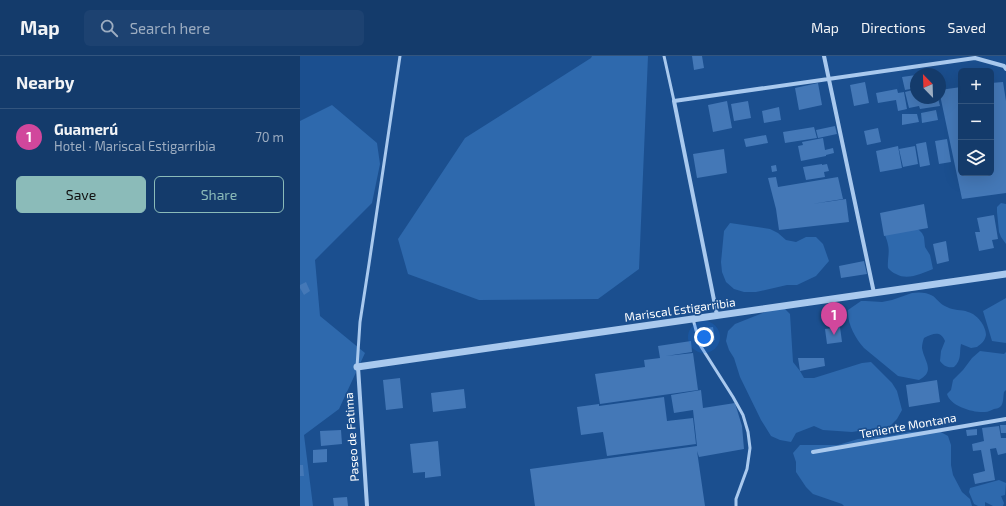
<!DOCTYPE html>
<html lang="en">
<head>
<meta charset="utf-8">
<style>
  body { margin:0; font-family:"Exo 2",sans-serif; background:#1d4271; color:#f1f3f6 }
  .controls { position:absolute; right:12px; top:12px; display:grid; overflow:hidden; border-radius:6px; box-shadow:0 4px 16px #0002 }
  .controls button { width:36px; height:36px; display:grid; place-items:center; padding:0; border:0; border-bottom:1px solid #33557e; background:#143b6b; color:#f1f3f6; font:20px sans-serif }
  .compass { position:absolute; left:610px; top:12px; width:36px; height:36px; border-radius:50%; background:#143b6b; box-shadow:0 4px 16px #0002; rotate:337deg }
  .you { position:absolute; left:404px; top:281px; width:14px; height:14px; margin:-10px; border:3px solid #fff; border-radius:50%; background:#1a73e8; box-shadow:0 0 0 6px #1a73e833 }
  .badge { display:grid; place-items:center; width:26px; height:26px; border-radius:50%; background:#8bbbb9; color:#fff; font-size:13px; font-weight:700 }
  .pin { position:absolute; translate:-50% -33px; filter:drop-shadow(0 1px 2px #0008) }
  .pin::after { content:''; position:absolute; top:21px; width:14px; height:12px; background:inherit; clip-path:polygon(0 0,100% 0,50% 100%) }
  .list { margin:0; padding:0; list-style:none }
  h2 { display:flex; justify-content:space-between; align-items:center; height:52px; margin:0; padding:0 16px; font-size:17px }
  h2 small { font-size:13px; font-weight:400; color:#9dadc1 }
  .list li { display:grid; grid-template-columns:26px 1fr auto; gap:12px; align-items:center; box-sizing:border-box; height:56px; padding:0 16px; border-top:1px solid #33557e }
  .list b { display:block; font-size:15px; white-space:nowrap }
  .list p { margin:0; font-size:13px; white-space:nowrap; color:#9dadc1 }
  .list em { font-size:13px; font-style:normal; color:#9dadc1 }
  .actions { display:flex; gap:8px; padding:12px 16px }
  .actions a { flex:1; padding:9px 0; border:1px solid #8bbbb9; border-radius:6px; text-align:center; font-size:14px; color:#8bbbb9 }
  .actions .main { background:#8bbbb9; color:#111 }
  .icon { flex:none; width:22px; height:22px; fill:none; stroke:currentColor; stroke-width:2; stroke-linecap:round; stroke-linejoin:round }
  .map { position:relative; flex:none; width:706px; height:450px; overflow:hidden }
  header { display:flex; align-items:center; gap:24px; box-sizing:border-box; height:56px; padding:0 20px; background:#143b6b; border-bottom:1px solid #33557e }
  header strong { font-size:19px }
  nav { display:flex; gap:22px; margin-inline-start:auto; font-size:14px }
  .search { width:280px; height:36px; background:#1d4271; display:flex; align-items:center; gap:10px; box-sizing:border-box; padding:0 14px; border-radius:6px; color:#9dadc1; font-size:15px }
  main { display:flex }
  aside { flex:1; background:#143b6b }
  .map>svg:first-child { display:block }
  .green { fill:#2e69ad }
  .building { fill:#4478b7 }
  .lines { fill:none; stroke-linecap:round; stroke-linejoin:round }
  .service { stroke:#a9c9ee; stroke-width:3 }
  .minor { stroke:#a9c9ee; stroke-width:4 }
  .tertiary { stroke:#a9c9ee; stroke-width:7 }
  .labels { text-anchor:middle; stroke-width:3.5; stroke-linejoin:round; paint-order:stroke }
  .street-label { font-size:12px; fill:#fff; stroke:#1b4f8f }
</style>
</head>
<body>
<header>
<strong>Map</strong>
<div class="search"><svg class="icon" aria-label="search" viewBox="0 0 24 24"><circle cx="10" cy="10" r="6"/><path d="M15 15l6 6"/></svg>Search here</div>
<nav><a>Map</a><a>Directions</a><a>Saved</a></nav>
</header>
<main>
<aside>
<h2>Nearby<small></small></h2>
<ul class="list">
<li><span class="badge" style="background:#d1479c">1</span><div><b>Guamerú</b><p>Hotel · Mariscal Estigarribia</p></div><em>70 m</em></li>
</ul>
<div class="actions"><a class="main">Save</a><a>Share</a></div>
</aside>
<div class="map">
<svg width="706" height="450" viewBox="0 0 706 450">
  <rect width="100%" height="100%" fill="#1b4f8f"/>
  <!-- green -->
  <path class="green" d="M292 0H348L339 213 298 243 179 244 108 218 98 183 165 82 291 2Z
    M32 49 77 87 80 108 72 147 15 204 20 260 65 297 39 353 4 379 13 450H0V65Z
    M701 147 706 148V188L701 181 699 176 697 156V151Z
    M430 167 470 173 478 177 486 184 496 186 506 181H516L523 188 529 205 516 220 497 229H487L456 236H444L434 233 426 226 422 216 421 206 424 175Z
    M583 170H615L622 177 624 181 625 191 630 199 633 213C622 217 608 225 596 218 593 217 590 214 588 212 587 204 590 197 588 189 587 182 583 177 583 170Z
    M612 237C618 236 627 236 633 240 638 244 641 249 647 251 654 255 661 253 668 256 677 258 686 270 686 279 685 285 681 288 677 291L671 292 661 288C659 298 662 303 654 311 647 312 644 310 640 305L641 295 645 285C640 274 633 278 624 282 623 285 622 288 622 292 624 305 636 315 619 324L598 320 564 292C555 282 547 267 548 254L561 245H566L582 246 592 244Z
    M706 242V287L692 285 683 255Z
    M483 251 490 258 493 306 500 315 504 322H514L562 307 571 306 592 327 597 335 602 354 597 363 590 370 552 376 523 374 514 370 496 377 491 386 480 384 471 380 461 364 440 321 434 302 429 294 426 285 428 275 435 268 473 253Z
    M680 295 704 298 706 296V334L704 336C703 340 704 348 700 351 699 352 695 353 694 353 691 354 688 356 685 356 673 357 650 350 647 338L651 334 653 324 663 314 672 302Z
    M639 375 648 380 651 389V409L653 419 662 436 670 443 672 450H544L542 448 513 438 506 431 496 416V406L493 397 500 389H538L558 383 589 380 609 376Z
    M699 424 706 427 705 439 701 440 704 447 703 450H693L685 446V450H678L674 448 669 436 670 432Z"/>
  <!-- building -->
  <path class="building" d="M392 0H402L404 12 394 14Z
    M616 19V32L605 34 602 21Z
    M565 26 569 47 554 50 550 29Z
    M703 26 706 45V137L662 143 640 39V34L661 31V117H691V27Z
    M518 27 522 49 499 54 495 32Z
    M597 33 598 37 604 36 607 53 598 55 596 44 578 47 576 37Z
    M616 33V42H638L640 50 620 53 619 50 609 52 605 36Z
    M427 45 432 72 413 76 408 49Z
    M448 45 451 62 434 65 431 48Z
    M479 51 481 64 464 67 462 55Z
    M636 54 638 64 622 67 621 57Z
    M602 58H617L619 66 602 69Z
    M535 70 537 78 518 82 516 74Z
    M514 71 517 82 485 87 483 76Z
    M578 72 581 86 567 89 564 75Z
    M466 79 468 87 446 91 444 83Z
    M523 82 525 94 533 92 534 97 526 99V100L501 105 498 90 503 89 502 86Z
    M647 83 651 106 639 108 635 85Z
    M626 86 630 109 620 111 616 88Z
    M598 90 602 112 580 116 576 95Z
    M615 90 618 108 603 111 599 93Z
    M424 93 427 117 397 122 393 98Z
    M522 108V109L527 108 529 115 524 116 525 121 506 124 503 111Z
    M476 109 477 115 472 116 471 110Z
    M476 121 478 131 538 121 543 143 512 148 546 143 549 166 479 174 476 153 468 122Z
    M624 148 628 172 584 180 580 157Z
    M694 159 698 183 692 184 694 192 679 195 675 176H680L677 162Z
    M646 185 649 205 637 208 633 188Z
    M564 205 567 218 541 222 539 210Z
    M6 226 10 235 4 239 0 232V229Z
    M413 271 415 284 401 287 398 273Z
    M540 271 542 286 527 288 525 273Z
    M391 285 392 296 366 300 393 297 398 334 300 348 295 318 345 311 344 304 360 302 358 290Z
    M498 302H524L525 310 500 315Z
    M100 322 103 352 86 354 83 324Z
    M637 324 640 346 609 351 606 329Z
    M164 333 166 352 133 356 131 337Z
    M401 334 403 352 435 347 442 370 444 393 399 401 397 395 405 450H235L230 413 397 390 393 354 374 357 371 339Z
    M364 341 367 365 393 362 396 388 307 400 303 376 281 379 277 351 299 348V350Z
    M700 369H706V377H701Z
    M699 370 701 382H706V397L698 399 696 392 690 393 695 424 675 428 673 418 685 415 681 394 673 395 672 388 684 385 682 372Z
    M677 373V379L667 380 666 374Z
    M41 374 42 388 21 390 20 375Z
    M138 385 141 420 125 422V416L113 417 110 388Z
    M27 393V406L13 407V394Z
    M0 409H3L4 420H0Z
    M47 441 48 450H34L33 442Z"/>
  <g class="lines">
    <!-- service -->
    <path class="service" d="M364 0 374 45
      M393 263 400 289 433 341 443 359 448 376 450 392 447 413 436 443V450
      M57 311 60 266 69 208 100 0"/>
    <!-- minor -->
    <path class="minor" d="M524 0 574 237
      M417 259 374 45 675 2 704 10 706 13
      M58 311 67 450
      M513 396 706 363"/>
    <!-- tertiary -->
    <path class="tertiary" d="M57 311 706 218"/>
  </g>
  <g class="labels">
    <!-- street labels -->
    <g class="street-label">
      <text transform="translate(380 254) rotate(-8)" y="4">Mariscal Estigarribia</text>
      <text transform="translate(608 370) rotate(-10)" y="4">Teniente Montana</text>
      <text transform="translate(52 381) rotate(-94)" y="4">Paseo de Fatima</text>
    </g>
  </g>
</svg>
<div class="controls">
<button>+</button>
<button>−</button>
<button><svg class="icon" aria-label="layers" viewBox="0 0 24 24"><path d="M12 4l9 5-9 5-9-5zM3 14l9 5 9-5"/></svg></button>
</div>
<svg class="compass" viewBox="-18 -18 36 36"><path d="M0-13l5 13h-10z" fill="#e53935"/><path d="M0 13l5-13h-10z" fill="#9dadc1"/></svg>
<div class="you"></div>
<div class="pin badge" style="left:534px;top:279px;background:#d1479c">1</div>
</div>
</main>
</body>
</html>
